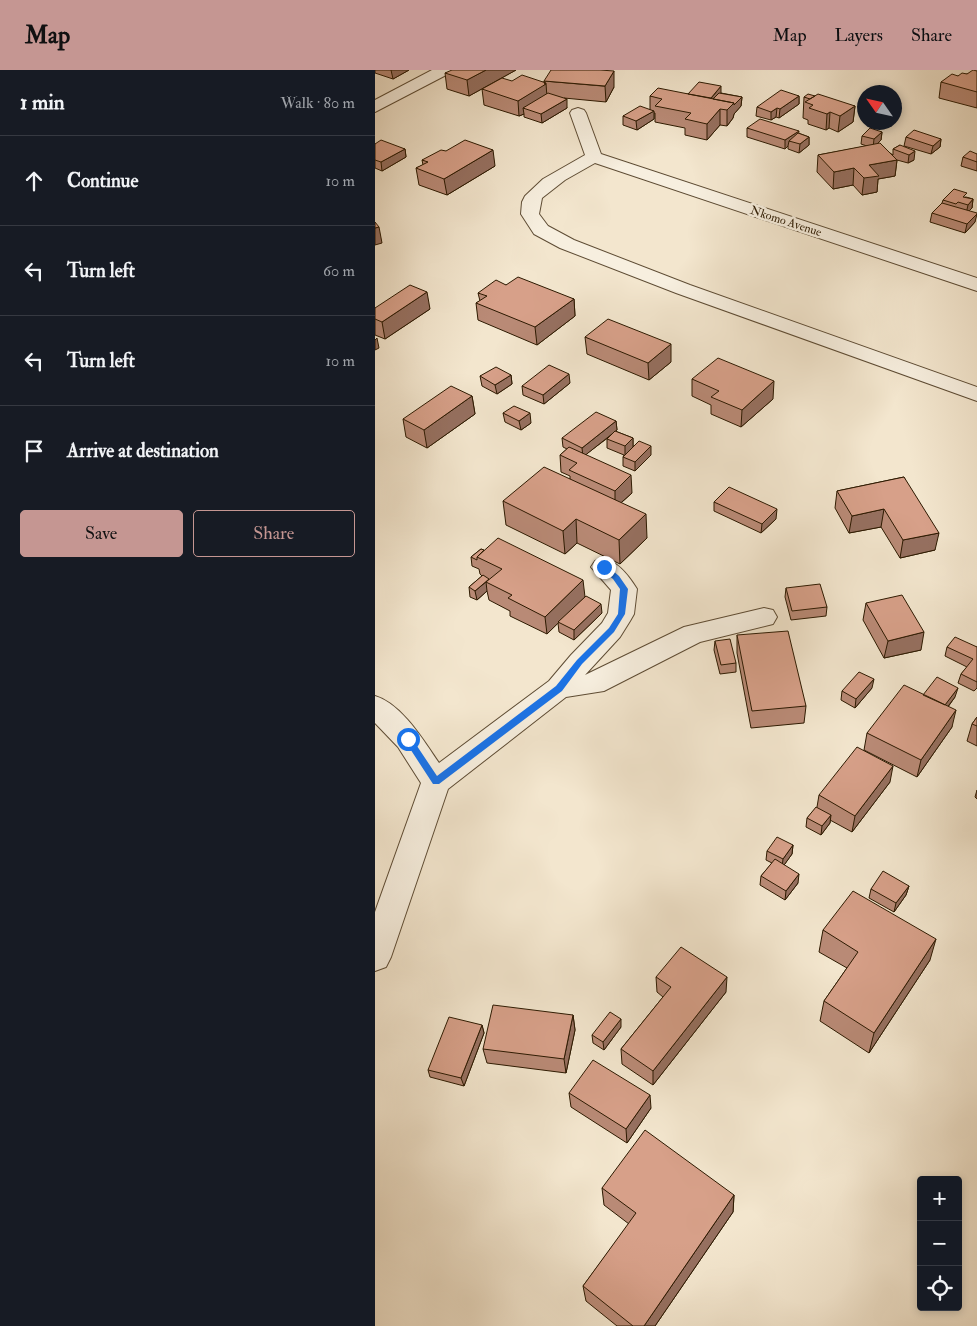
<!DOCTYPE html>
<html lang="en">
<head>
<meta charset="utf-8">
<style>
  body { margin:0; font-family:"IM FELL Double Pica",serif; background:#242831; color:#f1f3f6 }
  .controls { position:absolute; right:15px; bottom:15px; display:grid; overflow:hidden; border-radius:5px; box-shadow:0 2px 8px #0003 }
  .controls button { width:45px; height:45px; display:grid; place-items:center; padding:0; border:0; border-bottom:1px solid #363941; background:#171b24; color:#f1f3f6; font:25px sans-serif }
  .compass { position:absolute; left:482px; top:15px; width:45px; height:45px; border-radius:50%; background:#171b24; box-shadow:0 2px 8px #0003; rotate:304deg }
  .stop { position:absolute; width:15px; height:15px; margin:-11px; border:4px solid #1a73e8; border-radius:50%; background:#fff }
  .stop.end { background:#1a73e8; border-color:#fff; box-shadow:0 1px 5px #0008 }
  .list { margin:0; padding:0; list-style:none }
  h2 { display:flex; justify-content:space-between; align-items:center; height:65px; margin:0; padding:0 20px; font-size:21px }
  h2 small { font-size:16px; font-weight:400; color:#9ea1a6 }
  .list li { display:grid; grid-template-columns:32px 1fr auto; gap:15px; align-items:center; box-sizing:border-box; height:90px; padding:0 20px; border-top:1px solid #363941 }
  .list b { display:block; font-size:19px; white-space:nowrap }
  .list em { font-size:16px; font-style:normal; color:#9ea1a6 }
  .actions { display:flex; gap:10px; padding:15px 20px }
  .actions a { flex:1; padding:11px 0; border:1px solid #c59692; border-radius:5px; text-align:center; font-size:18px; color:#c59692 }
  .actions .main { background:#c59692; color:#111 }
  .icon { flex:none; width:28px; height:28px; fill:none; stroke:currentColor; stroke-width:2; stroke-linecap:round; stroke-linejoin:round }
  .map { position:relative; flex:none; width:602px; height:1256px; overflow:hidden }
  header { display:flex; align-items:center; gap:30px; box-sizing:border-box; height:70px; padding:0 25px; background:#c59692; color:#111 }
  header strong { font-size:24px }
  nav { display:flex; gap:28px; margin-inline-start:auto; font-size:18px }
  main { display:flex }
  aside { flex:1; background:#171b24 }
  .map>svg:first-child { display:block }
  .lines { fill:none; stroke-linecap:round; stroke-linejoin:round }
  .minor-casing { stroke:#5e4c34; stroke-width:2 }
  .minor { fill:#f7efdf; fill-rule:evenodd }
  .wall { fill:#b98a76; stroke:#2c1900 }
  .shaded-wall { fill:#967060; stroke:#2c1900 }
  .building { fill:#d7a089; stroke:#2c1900 }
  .route { fill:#1a73e8 }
  .labels { text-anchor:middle; stroke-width:5; stroke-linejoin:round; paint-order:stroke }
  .far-street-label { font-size:12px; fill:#2c1900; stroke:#f7efdf }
</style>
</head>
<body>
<header>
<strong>Map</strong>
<nav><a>Map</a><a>Layers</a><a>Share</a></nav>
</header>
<main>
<aside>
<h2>1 min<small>Walk · 80 m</small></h2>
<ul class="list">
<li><svg class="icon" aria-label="ahead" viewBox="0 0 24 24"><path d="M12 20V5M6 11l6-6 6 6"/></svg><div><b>Continue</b></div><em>10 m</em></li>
<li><svg class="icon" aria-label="left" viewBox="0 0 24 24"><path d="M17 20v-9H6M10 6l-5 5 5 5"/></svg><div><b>Turn left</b></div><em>60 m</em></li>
<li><svg class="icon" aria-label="left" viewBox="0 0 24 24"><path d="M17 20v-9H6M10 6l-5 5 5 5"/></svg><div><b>Turn left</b></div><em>10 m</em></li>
<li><svg class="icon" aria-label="arrive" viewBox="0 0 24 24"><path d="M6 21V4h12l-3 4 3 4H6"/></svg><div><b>Arrive at destination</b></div></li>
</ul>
<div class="actions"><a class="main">Save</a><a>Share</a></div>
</aside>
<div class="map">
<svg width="602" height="1256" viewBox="0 0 602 1256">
  <rect width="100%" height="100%" fill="#f3e6ce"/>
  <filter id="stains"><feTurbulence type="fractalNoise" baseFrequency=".004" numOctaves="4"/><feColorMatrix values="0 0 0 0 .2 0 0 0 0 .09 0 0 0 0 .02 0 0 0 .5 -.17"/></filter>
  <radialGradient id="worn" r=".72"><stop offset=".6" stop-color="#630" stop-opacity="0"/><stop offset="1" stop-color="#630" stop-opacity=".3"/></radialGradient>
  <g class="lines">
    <defs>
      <path id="minor" d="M57 0H77L75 3 0 42V30Z
        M203 38 209 40 211 43 226 84 602 208V221L220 93 190 110 167 128 164 144 173 156 199 170 315 215 602 317V331L301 223 185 178 159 164 146 144 147 132 150 126 168 109 210 85 195 43 197 40Z
        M229 488C244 493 254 506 262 519L259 544 255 551 245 567 210 605 309 557 389 538 398 540 402 547 398 554 325 572 229 621 191 627 73 719 16 887 11 897 0 901V842L46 713 23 677 0 653V626C27 634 49 671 64 693L174 611 196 585 227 553 233 543 236 520 216 497 220 491Z"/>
    </defs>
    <!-- minor casing -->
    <use href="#minor" class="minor-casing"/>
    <!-- minor -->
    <use href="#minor" class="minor"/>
  </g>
  <!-- wall -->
  <path class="wall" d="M0 0H34L18 9 0 3Z
    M141 0 94 26 72 19 70 3Z
    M602 1V38L564 28 566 12 583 6 592 4Z
    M169 11 239 17 231 32 189 28 192 38 167 53 149 47V44L144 46 109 35 107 19 169 12Z
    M346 23 367 27 366 36 359 44 358 48 352 56 345 55 332 70 310 65V58L280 52V43H279V49L262 60 248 55V46L275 40V26L313 24Z
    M424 26V34L404 48 401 47 396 50 381 46 382 37Z
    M429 27 480 36 478 52 463 62 454 58 451 60 433 54V50L428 48Z
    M372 58 423 63 434 67V75L424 83 413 79V76L410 79 372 67Z
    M507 62 506 70 502 74 518 85V79L525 75 539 90 533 93 522 90 520 106 503 109 502 122 487 125 478 115 458 119 442 102 443 85 492 76 486 74 487 66Z
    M531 67 566 69 565 77 556 84 529 76Z
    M0 74 30 79 31 87 7 101 0 98Z
    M602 84V101L586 96 588 87Z
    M47 90 120 96 72 125 44 115 41 98 48 95Z
    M591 127 598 129 597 138 594 141 600 152 590 163 555 152 557 143 567 133 568 130Z
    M131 215 199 229 200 246 162 275 103 250 101 233 105 231 103 223Z
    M0 238 55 239 10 269 0 265Z
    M210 267 296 292 274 310 212 284Z
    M136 305 137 314 122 324 107 316 105 306Z
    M317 309 398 329 366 357 336 344V335L317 326Z
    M195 313 169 334 148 325 147 316Z
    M97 326 100 344 52 378 31 367 28 349Z
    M128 343 156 353 146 360 130 352Z
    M241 351 242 360 240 361 258 368V376L276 385 260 401 248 396V387L249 385 232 378V369L238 364 210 385 257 423 246 433 272 468 245 494 202 473 190 484 131 455 128 431 195 409V406L186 402 185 385 192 379 188 377 187 368Z
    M529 407 560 480 525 488 506 457 474 463 460 438 462 421Z
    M339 432 401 449 386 463 339 441Z
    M106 479 210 527 227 543 199 570 184 562 183 553 172 564 135 546V541L114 530 112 521 102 530 95 527 94 517 107 506 105 504 104 499 97 496 96 487Z
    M411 518 452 537 451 546 416 550 410 527Z
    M491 533 546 580 509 588 488 550Z
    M362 565 431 636 429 653 376 658 362 583Z
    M340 571 361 593V602L345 604 339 580Z
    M572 577H602V618L599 621 583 613 586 604 592 597 570 586Z
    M497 618 480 638 466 630 467 621Z
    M548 625 580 627 573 637 577 657 542 707 489 680 492 663Z
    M602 647V676L592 671 597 654Z
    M515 712 477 762 455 750V753L446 765 431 757 432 748 442 737 444 725Z
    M602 720V729L600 727Z
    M418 775 417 784 409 795 423 813 410 830 385 815 386 806 397 793 391 790 392 781Z
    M534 816 531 825 519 842 494 828 496 819Z
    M448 860 555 890 494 983 445 951 449 931 472 898 444 882Z
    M281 907 351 922 278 1015 247 994 246 979 288 927 282 922Z
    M198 945 200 960 191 1003 112 993 108 979Z
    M107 955 109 963 89 1016 55 1007 53 1000Z
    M246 957 229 980 218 973 217 965Z
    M194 1023 276 1038 252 1073 196 1037Z
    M227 1118 359 1125 358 1142 280 1256H242L211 1231 208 1216 254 1154 229 1135Z"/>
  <!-- shaded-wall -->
  <path class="shaded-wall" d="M16 0H34L18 9Z
    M111 0H141L94 26 92 10Z
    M239 1V17L231 32 230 16Z
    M171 13 172 28 148 38 149 44 144 46 143 31Z
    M346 16V24L334 31Z
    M424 26V34L404 48 405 39Z
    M367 27 366 36 359 44 358 48 352 56V40L359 33Z
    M192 29V38L167 53 166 44Z
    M480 36 478 52 463 62 465 46Z
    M402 38 401 47 396 50V42Z
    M345 39V55L332 70V54Z
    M279 41V49L262 60 261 51Z
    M455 42 454 58 451 60 452 44Z
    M424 61 423 69 414 71 413 76 410 79V70Z
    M507 62 506 70 498 78 499 69Z
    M434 67V75L424 83 425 74Z
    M566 69 565 77 556 84 558 76Z
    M30 79 31 87 7 101 6 92Z
    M118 80 120 96 72 125 69 109Z
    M540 81 539 90 533 93 534 85Z
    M522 90 520 106 503 109 502 122 487 125 489 108 494 95Z
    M479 98 478 115 458 119 459 102Z
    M598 129 597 138 591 144 593 135Z
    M602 144 600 152 590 163 592 154Z
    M4 157 7 173 0 175V158Z
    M52 222 55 239 10 269 7 252Z
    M199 229 200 246 162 275 160 257Z
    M2 268 4 278 0 280V270Z
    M296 274V292L274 310 273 293Z
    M194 304 195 313 169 334 168 325Z
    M136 305 137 314 122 324 120 315Z
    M399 311 398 329 366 357 367 340Z
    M97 326 100 344 52 378 49 360Z
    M155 343 156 353 146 360 144 351Z
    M241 351 242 360 208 387 207 378Z
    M258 368V378L250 386V376Z
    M276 376V385L260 401V392Z
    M256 405 257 423 240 438V421Z
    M402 439 401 449 386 463 387 454Z
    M509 439 506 457 474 463 477 446Z
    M271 444 272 468 245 494 244 470Z
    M201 449 202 473 190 484 188 461Z
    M564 463 560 480 525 488 528 470Z
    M208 510 210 527 172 564 170 547Z
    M111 512 112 521 102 530 100 521Z
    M226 534 227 543 199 570V560Z
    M549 562 546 580 509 588 513 571Z
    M499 609 497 618 480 638 481 629Z
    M583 618 580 627 565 647 568 637Z
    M581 640 577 657 542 707 546 690Z
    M518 696 515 712 477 762 480 746Z
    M456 745 455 753 446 765 447 756Z
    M418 775 417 784 407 798 408 789Z
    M424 804 423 813 410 830 411 821Z
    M534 816 531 825 519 842 521 833Z
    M561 869 555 890 494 983 499 963Z
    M352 907 351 922 278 1015V1001Z
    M198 945 200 960 191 1003 189 989Z
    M246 949V957L229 980 228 972Z
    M107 955 109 963 89 1016 86 1008Z
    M275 1025 276 1038 252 1073 251 1059Z
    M359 1125 358 1142 280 1256H269Z"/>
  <!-- building -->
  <path class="building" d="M77 0H111L92 10 70 3Z
    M176 0H225L239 1 230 16 169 11Z
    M598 0 602 1V22L566 12 577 4 583 6 587 3 592 4Z
    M147 5 171 13 169 14H171L143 31 107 19 127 8 137 11Z
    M324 12 346 16 336 28 313 24Z
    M283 18 359 33 352 40 345 39 332 54 310 49 316 43 280 36 287 29 275 26Z
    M406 20 424 26 405 39 402 38 396 42 382 37Z
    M173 23 192 29 166 44 148 38Z
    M344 23 367 27 359 35V33L338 29Z
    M433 24 440 26 435 29 429 27Z
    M443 24 480 36 465 46 455 42 452 44 434 38 438 35 430 32Z
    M265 36 279 41 261 51 248 46Z
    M385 49 424 61 410 70 372 58Z
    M495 58 507 62 499 69 487 66Z
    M539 60 566 69 558 76 531 67Z
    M423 63 434 67 425 74 414 71Z
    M6 70 30 79 6 92 0 90V74Z
    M90 70 118 80 69 109 41 98 53 92 47 90 66 80 71 81Z
    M505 73 522 90 494 95 504 106 489 108 479 98 459 102 443 85Z
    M525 75 540 81 534 85 518 79Z
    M595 81 602 84V92L588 87Z
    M579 119 592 123 588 127 598 129 593 135 583 132 581 134 568 130Z
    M567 133 602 143V144L592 154 557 143Z
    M0 152 4 157 0 158Z
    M143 207 199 229 160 257 101 233 112 226 103 223 121 210 131 215Z
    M35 215 52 222 7 252 0 249V238Z
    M233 249 296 274 273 293 210 267Z
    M343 288 399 311 367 340 336 327 344 321 317 309Z
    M174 295 194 304 168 325 147 316Z
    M121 297 136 305 120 315 105 306Z
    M76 316 97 326 49 360 28 349Z
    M139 336 155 343 144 351 128 343Z
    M221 342 241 351 207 378 187 368Z
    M240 361 258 368 250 376 232 369Z
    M264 371 276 376 260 392 248 387Z
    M194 377 256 405 240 421 194 400 202 393 185 385Z
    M169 397 271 444 244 470 201 449 188 461 128 431Z
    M529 407 564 463 528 470 509 439 477 446 462 421Z
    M354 417 402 439 387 454 339 432Z
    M123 468 208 510 170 547 133 528 137 525 111 512 127 499 102 487Z
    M106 479 109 480 102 487V490L96 487Z
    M108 505 114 509 100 521 94 517Z
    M445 514 452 537 417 541 411 518Z
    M527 525 549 562 513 571 491 533Z
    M211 526 226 534 199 560 183 552Z
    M413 561 431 636 377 641 362 565Z
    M580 567 602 577V612L586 604 598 589 572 577Z
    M355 569 361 593 346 595 340 571Z
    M484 602 499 609 481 629 467 621Z
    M562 607 583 618 570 635 548 625Z
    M529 615 581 640 546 690 492 663Z
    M602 647V656L597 654Z
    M482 677 518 696 480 746 444 725Z
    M441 737 456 745 447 756 432 748Z
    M402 767 418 775 408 789 392 781Z
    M400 789 424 804 411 821 386 806Z
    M508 801 534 816 521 833 496 819Z
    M478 821 561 869 499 963 449 931 483 882 448 860Z
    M306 877 352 907 278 1001 246 979 296 917 281 907Z
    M118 935 198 945 189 989 108 979Z
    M235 942 246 949 228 972 217 965Z
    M74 947 107 955 86 1008 53 1000Z
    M218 990 275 1025 251 1059 194 1023Z
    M270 1060 359 1125 269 1256H258L208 1216 261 1143 227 1118Z"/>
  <!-- route -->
  <path class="route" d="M226 495H231L244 506 253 519 250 544 239 562 207 594 187 621 64 714H58L30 671V667H36L62 706 181 616 202 590 234 558 243 544 245 519 238 509 226 499Z"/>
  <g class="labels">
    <!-- far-street labels -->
    <g class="far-street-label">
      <text transform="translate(411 151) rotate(18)" y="4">Nkomo Avenue</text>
    </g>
  </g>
  <rect width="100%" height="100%" filter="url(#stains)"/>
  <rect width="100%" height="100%" fill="url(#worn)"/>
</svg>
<div class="controls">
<button>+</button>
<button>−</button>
<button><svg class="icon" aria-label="locate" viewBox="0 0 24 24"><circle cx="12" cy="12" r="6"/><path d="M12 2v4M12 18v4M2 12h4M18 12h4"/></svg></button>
</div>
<svg class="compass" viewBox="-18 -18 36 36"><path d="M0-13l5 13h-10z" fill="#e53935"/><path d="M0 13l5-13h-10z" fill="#9ea1a6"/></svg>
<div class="stop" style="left:33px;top:669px"></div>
<div class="stop end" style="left:229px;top:497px"></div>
</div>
</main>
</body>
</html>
